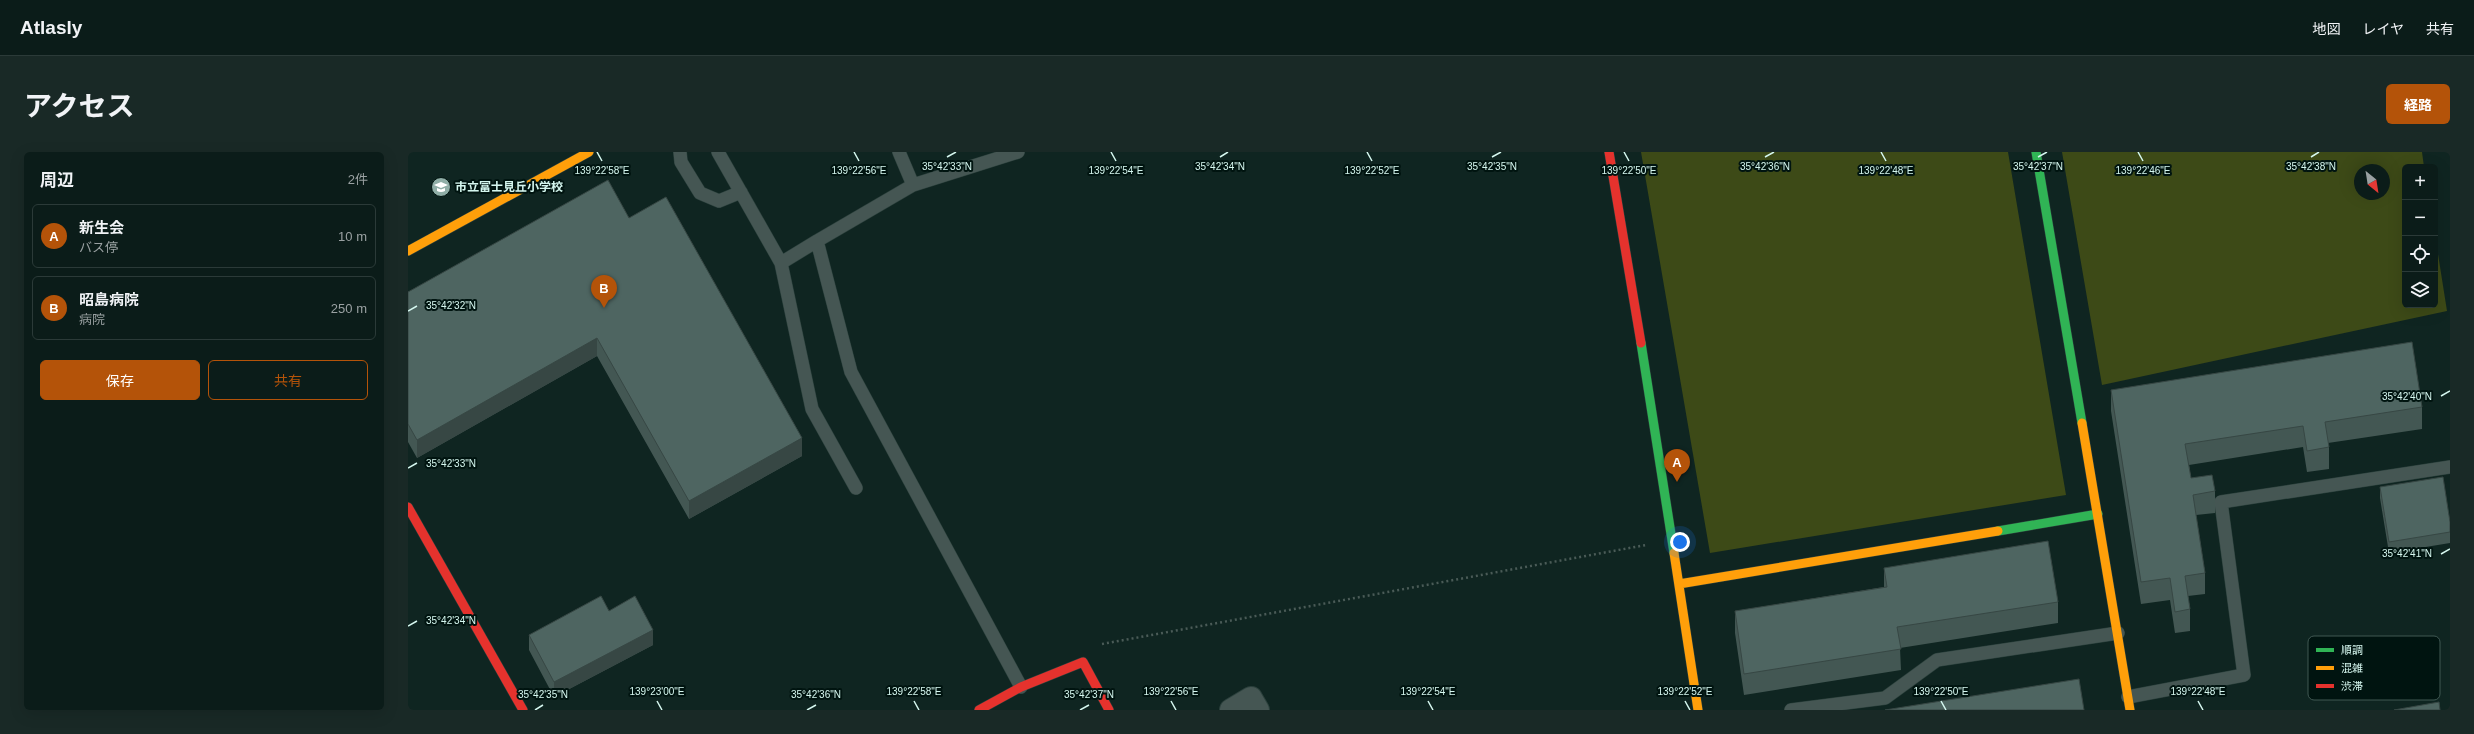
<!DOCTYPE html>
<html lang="ja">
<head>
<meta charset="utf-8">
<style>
  body { margin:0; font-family:Arial,"Noto Sans JP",sans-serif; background:#192926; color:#f1f3f6 }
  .controls { position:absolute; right:12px; top:12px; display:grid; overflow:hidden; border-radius:6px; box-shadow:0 4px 16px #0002 }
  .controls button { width:36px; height:36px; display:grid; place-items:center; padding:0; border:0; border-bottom:1px solid #2b3a38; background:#0b1c19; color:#f1f3f6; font:20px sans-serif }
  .compass { position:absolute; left:1946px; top:12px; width:36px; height:36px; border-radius:50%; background:#0b1c19; box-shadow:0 4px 16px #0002; rotate:150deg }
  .you { position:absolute; left:1272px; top:390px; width:14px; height:14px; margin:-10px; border:3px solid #fff; border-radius:50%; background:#1a73e8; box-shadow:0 0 0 6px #1a73e833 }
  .badge { display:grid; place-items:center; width:26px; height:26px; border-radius:50%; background:#b45309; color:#fff; font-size:13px; font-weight:700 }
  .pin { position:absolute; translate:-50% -33px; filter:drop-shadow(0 1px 2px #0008) }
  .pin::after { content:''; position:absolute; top:21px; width:14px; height:12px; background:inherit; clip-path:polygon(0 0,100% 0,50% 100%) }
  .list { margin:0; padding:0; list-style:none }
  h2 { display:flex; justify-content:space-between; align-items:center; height:52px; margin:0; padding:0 16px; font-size:17px }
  h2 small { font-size:13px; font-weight:400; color:#9aa1a2 }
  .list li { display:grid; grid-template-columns:26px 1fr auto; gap:12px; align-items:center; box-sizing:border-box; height:64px; margin:0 8px 8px; padding:0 8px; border:1px solid #2b3a38; border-radius:6px }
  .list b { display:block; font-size:15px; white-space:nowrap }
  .list p { margin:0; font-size:13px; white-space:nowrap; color:#9aa1a2 }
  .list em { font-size:13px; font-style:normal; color:#9aa1a2 }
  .actions { display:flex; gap:8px; padding:12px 16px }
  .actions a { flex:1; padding:9px 0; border:1px solid #b45309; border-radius:6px; text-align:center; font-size:14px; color:#b45309 }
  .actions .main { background:#b45309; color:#fff }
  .icon { flex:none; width:22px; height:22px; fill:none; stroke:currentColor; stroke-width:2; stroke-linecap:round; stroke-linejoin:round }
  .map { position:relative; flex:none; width:2042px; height:558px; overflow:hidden; border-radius:6px }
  header { display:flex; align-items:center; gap:24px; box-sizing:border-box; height:56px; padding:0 20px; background:#0b1c19; border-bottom:1px solid #2b3a38 }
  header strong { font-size:19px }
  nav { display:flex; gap:22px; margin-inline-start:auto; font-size:14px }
  .intro { display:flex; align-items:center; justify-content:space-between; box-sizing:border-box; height:96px; padding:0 24px }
  h1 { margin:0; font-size:28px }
  .button { padding:10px 18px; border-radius:6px; background:#b45309; color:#fff; font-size:14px; font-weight:700 }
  main { display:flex; gap:24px; padding:0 24px }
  aside { flex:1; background:#0b1c19; border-radius:6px; box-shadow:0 4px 16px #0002 }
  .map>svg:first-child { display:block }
  .green { fill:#3d4a17; fill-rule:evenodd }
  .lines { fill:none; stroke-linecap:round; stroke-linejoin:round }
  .lane-casing { stroke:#2c413d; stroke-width:14 }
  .street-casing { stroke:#2c413d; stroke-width:24 }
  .fast-casing { stroke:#2c413d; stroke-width:10 }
  .slow-casing { stroke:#2c413d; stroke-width:10 }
  .jam-casing { stroke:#2c413d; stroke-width:10 }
  .path { stroke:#4a5b57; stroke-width:2.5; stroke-dasharray:2 3; stroke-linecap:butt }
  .lane { stroke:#455653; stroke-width:13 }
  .street { stroke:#455653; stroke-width:22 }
  .fast { stroke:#30b455; stroke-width:9 }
  .slow { stroke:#ff9f0a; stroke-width:9 }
  .jam { stroke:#e5322d; stroke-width:9 }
  .wall { fill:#435753 }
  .shaded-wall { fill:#374744 }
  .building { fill:#4e6561; stroke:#374744 }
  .ticks { fill:none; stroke:#d5f7ef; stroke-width:1.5 }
  .labels { text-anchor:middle; stroke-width:4; stroke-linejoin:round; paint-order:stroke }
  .poi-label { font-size:12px; font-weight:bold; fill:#d5f7ef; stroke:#001410; text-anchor:start }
  .key { fill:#001410; stroke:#405853; stroke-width:1 }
  .key-label { font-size:11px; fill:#d5f7ef }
  .ticks-label { font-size:10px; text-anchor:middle; fill:#d5f7ef; stroke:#001410; stroke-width:4; stroke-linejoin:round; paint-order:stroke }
</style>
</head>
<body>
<header>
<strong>Atlasly</strong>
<nav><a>地図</a><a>レイヤ</a><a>共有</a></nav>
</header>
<div class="intro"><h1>アクセス</h1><a class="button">経路</a></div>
<main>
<aside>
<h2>周辺<small>2件</small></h2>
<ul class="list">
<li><span class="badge">A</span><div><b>新生会</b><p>バス停</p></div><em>10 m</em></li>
<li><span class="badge">B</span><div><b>昭島病院</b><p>病院</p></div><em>250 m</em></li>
</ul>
<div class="actions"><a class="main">保存</a><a>共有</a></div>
</aside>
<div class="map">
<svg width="2042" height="558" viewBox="0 0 2042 558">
  <rect width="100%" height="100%" fill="#0f2521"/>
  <!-- green -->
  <path class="green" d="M1233 0H1600L1658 343 1302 401Z
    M1654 0H2014L2016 15H1997V153H2027V83L2039 159 1694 233ZM1952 18H1976V42H1952Z"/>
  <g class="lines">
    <defs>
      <path id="lane" d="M272 0 273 10 292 41 311 49 333 40
        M310 0 373 111 404 257 448 336
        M491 0 505 33 409 89 443 220 613 535
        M505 33 610 0
        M373 111 409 89
        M1720 545 1836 523 1813 350 2042 315
        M1383 558 1477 546 1529 508 1710 481"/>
      <path id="street" d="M823 558 843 546 850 558"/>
      <path id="fast" d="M1628 0 1674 271
        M1233 191 1266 401
        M1590 379 1690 362"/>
      <path id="slow" d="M0 99 181 0
        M1674 271 1722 558
        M1266 401 1290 558
        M1271 432 1590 379"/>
      <path id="jam" d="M1201 0 1233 191
        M0 355 115 558
        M571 558 613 535 675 510 701 558"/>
    </defs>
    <!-- lane casing -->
    <use href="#lane" class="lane-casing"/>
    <!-- street casing -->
    <use href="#street" class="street-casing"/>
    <!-- fast casing -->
    <use href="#fast" class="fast-casing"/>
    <!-- slow casing -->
    <use href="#slow" class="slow-casing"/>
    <!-- jam casing -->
    <use href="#jam" class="jam-casing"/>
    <!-- path -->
    <path class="path" d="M694 492 1238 393"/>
    <!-- lane -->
    <use href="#lane" class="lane"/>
    <!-- street -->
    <use href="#street" class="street"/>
    <!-- fast -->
    <use href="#fast" class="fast"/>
    <!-- slow -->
    <use href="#slow" class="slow"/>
    <!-- jam -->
    <use href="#jam" class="jam"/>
  </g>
  <!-- wall -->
  <path class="wall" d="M221 66 394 304 281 367 189 204 9 306 0 290V140Z
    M1703 238 2014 255V277L1920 291 1921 295V317L1899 320 1895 295 1781 313 1783 326 1807 339V361L1788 363 1797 421V442L1780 444 1782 457V479L1767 481 1762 448 1733 452 1703 259Z
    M1972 335 2042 370V391L1981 401 1972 346Z
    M1476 416 1650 450V471L1492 496 1493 518 1336 543 1327 481V459L1476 435Z
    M201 459 245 493 146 545 121 498V483Z"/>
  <!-- shaded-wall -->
  <path class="shaded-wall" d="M189 186V204L9 306V288Z
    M394 286V304L281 367V349Z
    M245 478V493L146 545V530Z"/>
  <!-- building -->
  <path class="building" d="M200 28 221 66 258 45 394 286 281 349 189 186 9 288 0 272V140Z
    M2004 190 2014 255 1917 270 1921 295 1899 299 1895 274 1777 292 1783 326 1804 323 1807 339 1785 343 1797 421 1777 424 1782 457 1767 460 1762 426 1733 430 1703 238Z
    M2035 325 2042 370V380L1981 390 1972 335Z
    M1640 389 1650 450 1489 475 1493 497 1336 522 1327 459 1479 435 1476 416Z
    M193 444 201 459 227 444 245 478 146 530 121 483Z
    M1671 527 1676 558H1477Z
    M2031 550 2032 558H1986Z"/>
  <!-- ticks -->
  <path class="ticks" d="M189 0 194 9M446 0 451 9M703 0 708 9M959 0 964 9M1216 0 1221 9M1473 0 1478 9M1730 0 1735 9M539 5 548 0M812 5 820 0M1084 5 1093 0M1357 5 1366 0M1630 5 1639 0M1903 5 1911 0M0 159 9 154M2033 244 2042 239M0 316 9 311M2033 402 2042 397M0 474 9 469M249 549 254 558M506 549 511 558M763 549 768 558M1020 549 1025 558M1277 549 1282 558M1533 549 1538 558M1790 549 1795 558M127 558 135 553M399 558 408 553M672 558 681 553"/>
  <!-- icons -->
  <defs>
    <symbol id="school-disc" viewBox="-11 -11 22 22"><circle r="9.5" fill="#90aea7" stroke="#001410"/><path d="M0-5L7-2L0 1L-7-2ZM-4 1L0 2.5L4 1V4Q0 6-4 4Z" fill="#fff"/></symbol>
  </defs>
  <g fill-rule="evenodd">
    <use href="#school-disc" x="22" y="24" width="22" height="22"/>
  </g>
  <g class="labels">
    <!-- poi labels -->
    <g class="poi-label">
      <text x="47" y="39">市立富士見丘小学校</text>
    </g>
  </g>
  <!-- legend -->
  <rect x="1900" y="484" width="132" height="64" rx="6" class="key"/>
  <rect x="1908" y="496" width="18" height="4" fill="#30b455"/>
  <rect x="1908" y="514" width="18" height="4" fill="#ff9f0a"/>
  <rect x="1908" y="532" width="18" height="4" fill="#e5322d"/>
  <g class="key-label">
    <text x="1933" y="502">順調</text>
    <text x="1933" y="520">混雑</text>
    <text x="1933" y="538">渋滞</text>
  </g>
  <g class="ticks-label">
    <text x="539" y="18">35°42'33"N</text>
    <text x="812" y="18">35°42'34"N</text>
    <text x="1084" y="18">35°42'35"N</text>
    <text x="1357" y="18">35°42'36"N</text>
    <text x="1630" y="18">35°42'37"N</text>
    <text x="1903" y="18">35°42'38"N</text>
    <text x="194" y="22">139°22'58"E</text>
    <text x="708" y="22">139°22'54"E</text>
    <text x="1478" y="22">139°22'48"E</text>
    <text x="451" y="22">139°22'56"E</text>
    <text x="964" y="22">139°22'52"E</text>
    <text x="1221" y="22">139°22'50"E</text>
    <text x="1735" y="22">139°22'46"E</text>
    <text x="43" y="157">35°42'32"N</text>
    <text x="1999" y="248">35°42'40"N</text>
    <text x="43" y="315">35°42'33"N</text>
    <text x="1999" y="405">35°42'41"N</text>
    <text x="43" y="472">35°42'34"N</text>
    <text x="249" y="543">139°23'00"E</text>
    <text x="506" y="543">139°22'58"E</text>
    <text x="763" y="543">139°22'56"E</text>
    <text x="1020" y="543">139°22'54"E</text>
    <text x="1277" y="543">139°22'52"E</text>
    <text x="1533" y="543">139°22'50"E</text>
    <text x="1790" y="543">139°22'48"E</text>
    <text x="135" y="546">35°42'35"N</text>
    <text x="408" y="546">35°42'36"N</text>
    <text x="681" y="546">35°42'37"N</text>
  </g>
</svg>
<div class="controls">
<button>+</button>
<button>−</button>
<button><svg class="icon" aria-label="locate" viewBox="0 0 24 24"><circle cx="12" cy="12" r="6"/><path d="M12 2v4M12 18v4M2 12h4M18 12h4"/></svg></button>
<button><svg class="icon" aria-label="layers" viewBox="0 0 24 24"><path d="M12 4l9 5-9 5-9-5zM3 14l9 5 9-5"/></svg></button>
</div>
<svg class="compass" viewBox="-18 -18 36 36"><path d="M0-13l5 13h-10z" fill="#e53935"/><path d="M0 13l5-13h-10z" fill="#9aa1a2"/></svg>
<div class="you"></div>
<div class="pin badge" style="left:1269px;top:330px">A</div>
<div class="pin badge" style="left:196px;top:156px">B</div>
</div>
</main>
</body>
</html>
